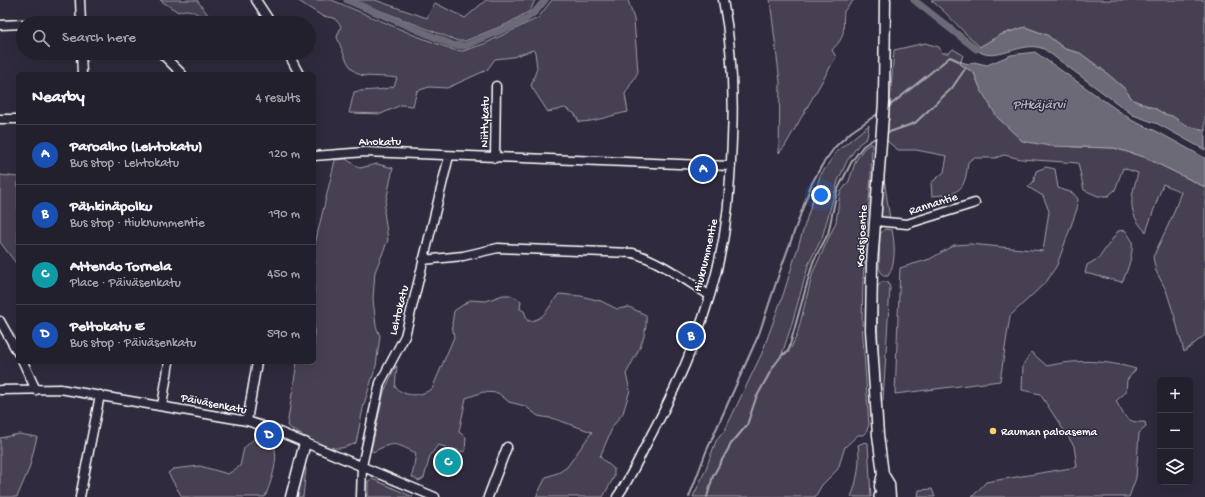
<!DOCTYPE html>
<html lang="en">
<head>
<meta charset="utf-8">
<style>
  body { margin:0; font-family:"Gochi Hand",sans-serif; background:#2b2836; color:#f1f3f6 }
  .controls { position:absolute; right:12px; bottom:12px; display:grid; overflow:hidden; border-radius:6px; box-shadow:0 4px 16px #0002 }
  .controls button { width:36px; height:36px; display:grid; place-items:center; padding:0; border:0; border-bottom:1px solid #403e4a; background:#23202e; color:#f1f3f6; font:20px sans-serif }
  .you { position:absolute; left:821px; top:195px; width:14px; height:14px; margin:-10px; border:3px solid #fff; border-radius:50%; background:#1a73e8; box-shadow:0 0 0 6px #1a73e833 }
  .badge { display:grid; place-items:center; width:26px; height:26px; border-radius:50%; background:#b45309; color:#fff; font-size:13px; font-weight:700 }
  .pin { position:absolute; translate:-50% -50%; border:2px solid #fff; box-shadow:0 1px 4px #0006 }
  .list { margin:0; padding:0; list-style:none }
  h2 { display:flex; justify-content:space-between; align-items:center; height:52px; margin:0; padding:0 16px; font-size:17px }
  h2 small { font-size:13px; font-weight:400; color:#a3a3aa }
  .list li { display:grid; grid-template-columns:26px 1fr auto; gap:12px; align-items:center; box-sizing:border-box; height:60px; padding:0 16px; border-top:1px solid #403e4a }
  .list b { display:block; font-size:15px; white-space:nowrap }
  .list p { margin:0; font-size:13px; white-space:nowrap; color:#a3a3aa }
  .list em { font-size:13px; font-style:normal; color:#a3a3aa }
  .icon { flex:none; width:22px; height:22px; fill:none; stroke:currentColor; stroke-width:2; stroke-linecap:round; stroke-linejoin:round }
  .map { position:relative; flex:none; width:1205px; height:497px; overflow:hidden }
  .search { position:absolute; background:#23202e; box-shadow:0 4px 16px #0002; left:16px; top:16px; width:300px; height:44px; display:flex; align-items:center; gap:10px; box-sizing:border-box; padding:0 14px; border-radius:22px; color:#a3a3aa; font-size:15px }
  .panel { position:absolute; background:#23202e; box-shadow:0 4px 16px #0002; left:16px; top:72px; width:300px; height:292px; border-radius:6px }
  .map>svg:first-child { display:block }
  .green { fill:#464152; stroke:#a2a0a8 }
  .water { fill:#6d6a77; stroke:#a7a6ad }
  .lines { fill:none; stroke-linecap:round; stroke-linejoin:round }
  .stream { stroke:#a7a6ad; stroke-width:2 }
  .canal { stroke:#6d6a77; stroke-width:7 }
  .minor-casing { stroke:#fff; stroke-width:11 }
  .tertiary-casing { stroke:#fff; stroke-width:13 }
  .trunk-casing { stroke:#fff; stroke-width:16 }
  .minor { stroke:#2f2a3d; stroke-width:8 }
  .tertiary { stroke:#2f2a3d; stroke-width:10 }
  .trunk { stroke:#2f2a3d; stroke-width:13 }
  .poi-dot { fill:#ffd166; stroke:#2f2a3d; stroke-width:1.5 }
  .labels { text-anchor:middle; stroke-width:3; stroke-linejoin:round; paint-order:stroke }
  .street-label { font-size:12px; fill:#fff; stroke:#2f2a3d }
  .poi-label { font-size:12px; fill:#fff; stroke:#2f2a3d; text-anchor:start }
  .water-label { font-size:13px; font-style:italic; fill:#b6b4bb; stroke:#2f2a3d }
</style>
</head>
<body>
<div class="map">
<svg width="1205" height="497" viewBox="0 0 1205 497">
  <rect width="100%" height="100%" fill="#2f2a3d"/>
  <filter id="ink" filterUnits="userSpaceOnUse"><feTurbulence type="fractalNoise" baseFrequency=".025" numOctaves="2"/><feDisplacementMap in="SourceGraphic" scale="8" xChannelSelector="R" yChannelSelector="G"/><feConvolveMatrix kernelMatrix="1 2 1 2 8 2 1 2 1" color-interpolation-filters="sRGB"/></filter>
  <g filter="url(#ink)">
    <!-- green -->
    <path class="green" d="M160 0H197L214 23H207C199 15 191 6 178 12Z
      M297 0H332L414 35 454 50 463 51 484 44 538 18 552 0H628L634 19 638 72 625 94 628 112C611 115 596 122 579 122L575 114 565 108 548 112 531 86 537 68 535 52 533 50 513 57 495 59 487 70 447 88 429 87 417 91 413 106 401 105 381 114 349 113 354 92C369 89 379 92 394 86L397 78C387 76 376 77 365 76 348 74 343 51 337 37L341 26 334 18 322 16Z
      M353 0H375L427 18 435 3 465 18 486 0H535L530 11 507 24 465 41H458Z
      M770 0H854L844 11C842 30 848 34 832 50L836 57 785 146 779 153 780 82Z
      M931 0H1205V130L1187 126 1172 116 1164 114 1156 109 1133 100 1124 88 1103 70 1080 53 1065 49 1047 35 1025 27 1000 35 980 47C962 32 949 14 931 0Z
      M925 43 939 47 942 53H949L953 49 963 55 960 64 974 73 981 90 1073 147 1114 148 1144 157 1205 187V335L1184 352 1175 318 1166 290 1156 271 1153 257 1172 217 1181 192 1163 184 1146 232C1126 212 1131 197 1138 173L1123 168 1115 190 1108 196H1098L1084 190 1078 163 1021 159 1004 155 995 158H973L968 162C965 190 961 194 932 196L931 183 944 172 947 156 916 150H898L887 141 894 50Z
      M869 125 867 138 859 144 847 161 838 181 822 238 809 263 791 327 782 354 791 348 797 335 813 272 836 222 840 193 849 181 856 160 864 148 872 143 871 176 863 280 862 323 869 425 866 432 863 435H858L845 447 838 469 822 485 815 497H693L705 471 716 441 725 430 762 353 784 292 820 176 837 151Z
      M346 159 360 168 377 164 393 168 384 211 388 240 375 272 373 299 376 326 380 336 376 366 364 404 356 443C352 445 346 447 341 448 323 450 302 435 287 426L297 362H314V248L335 160Z
      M1046 167 1055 169 1058 188 1073 193 1078 199 1077 209 1057 265 1047 281 1010 316 1000 381 895 394 900 268 930 259 954 245 970 244 1043 251 1049 211 1043 196 1028 187 1034 181 1036 171Z
      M883 172 890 219 881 218Z
      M0 175 18 177V266L0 242Z
      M885 229 892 230C895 244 896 264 888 276H883L879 268 880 234Z
      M1125 230C1127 233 1131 238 1132 241 1134 252 1127 273 1122 282L1085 273 1087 265 1099 258 1118 231Z
      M881 282H888L890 288 883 401 881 402 878 355 877 288Z
      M559 294 581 296 601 301 617 309 629 307 646 315C648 338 636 354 626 374L630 390 623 413 613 426 600 457 614 469V477L603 497H536L546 477 560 472 567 467 592 432 555 419 538 416 525 406 509 402 498 393 483 392 466 398 459 432 466 437 465 452 438 445 430 456 424 478 419 481 412 477 416 453C395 443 394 441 373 452L371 450 384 392 395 367 397 366 395 387C406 398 420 396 432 389L454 337 452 324 454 311 470 300 486 301 503 295H511L521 301 520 309 524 311 528 321C545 321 549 305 559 294Z
      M1031 352 1047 366C1077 359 1106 360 1136 369L1127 380 1126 392 1116 401C1125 417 1126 423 1145 422L1146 427 1139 433 1136 478 1129 497H972L986 482 1077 467 1074 446 1040 394 1022 390 1023 365Z
      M19 434 37 437 29 469 17 497H0V438Z
      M256 437 272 441C281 456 271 482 265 497H182L168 473 173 469 200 466 228 474 240 466 244 448Z
      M865 442 868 443 871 497H851C857 483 861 460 858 445Z
      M304 467 306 468 303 497H297Z
      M372 479 375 480 413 497H368V481Z
      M932 489 935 497H918L919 490Z"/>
    <!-- water -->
    <path class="water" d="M1025 27 1047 35 1065 49 1080 53 1103 70 1124 88 1133 100 1156 109 1164 114 1172 116 1187 126 1205 130V150L1158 124 1133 115 1044 49C1021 39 994 66 976 49L1000 35Z
      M1035 52 1133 121 1156 131 1205 158V187L1144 157 1114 148 1050 146 1022 141 997 117 981 90 974 73 960 64 961 62 969 64 974 62 987 65 1011 55Z"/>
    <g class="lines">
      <!-- stream -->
      <path class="stream" d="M888 107 950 57 961 62
        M884 134 915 123 952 88 965 69
        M689 497 706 452 759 334 779 274 811 185 822 165 835 147 851 132 879 113
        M707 497 713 476 731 444 747 425 756 398 773 367 782 355 788 352 813 262 828 234 837 191 852 161 863 146 878 136"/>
      <!-- canal -->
      <path class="canal" d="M347 0 453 45 465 46 523 21 535 12 545 0
        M914 0 976 49"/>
      <defs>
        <path id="minor" d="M80 0 81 23
          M256 0 271 23
          M0 25 23 24
          M81 53 82 74
          M161 53 182 74
          M288 53 299 74
          M0 119H18
          M314 156 365 152 731 166
          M495 158 496 86
          M875 221 907 224 975 203
          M423 260 463 256 498 248 633 253C660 261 685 280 709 295
          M0 321 18 353
          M23 362 36 390
          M0 390 60 389 247 421 272 429 435 497
          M162 406 169 362
          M247 421 257 362
          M80 497 100 395
          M361 497 362 466 380 383 405 336 449 156
          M488 497 507 447
          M617 497C630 479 639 458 649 439 686 371 718 291 727 214 730 189 731 164 732 139 734 92 732 46 723 0"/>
        <path id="tertiary" d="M885 0 884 102 872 263 871 330 878 435 883 474 889 484 890 497
          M291 497 305 443
          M882 497 880 486 883 474"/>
        <path id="trunk" d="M881 497 882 496"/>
      </defs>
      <!-- minor casing -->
      <use href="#minor" class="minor-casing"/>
      <!-- tertiary casing -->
      <use href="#tertiary" class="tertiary-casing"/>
      <!-- trunk casing -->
      <use href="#trunk" class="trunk-casing"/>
      <!-- minor -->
      <use href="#minor" class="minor"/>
      <!-- tertiary -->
      <use href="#tertiary" class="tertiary"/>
      <!-- trunk -->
      <use href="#trunk" class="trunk"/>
    </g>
  </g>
  <!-- markers -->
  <circle class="poi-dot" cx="993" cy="431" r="4"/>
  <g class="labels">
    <!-- street labels -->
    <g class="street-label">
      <text transform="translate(484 122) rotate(-89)" y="4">Niittykatu</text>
      <text x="380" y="145">Ahokatu</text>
      <text transform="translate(933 203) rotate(-18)" y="4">Rannantie</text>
      <text transform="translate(861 236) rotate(-87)" y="4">Kodisjoentie</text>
      <text transform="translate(705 255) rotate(-77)" y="4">Hiuknummentie</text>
      <text transform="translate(398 310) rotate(-76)" y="4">Lehtokatu</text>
      <text transform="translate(214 403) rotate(11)" y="4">Päiväsenkatu</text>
    </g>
    <!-- poi labels -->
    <g class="poi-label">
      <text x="1001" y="435">Rauman paloasema</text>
    </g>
    <!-- water labels -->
    <g class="water-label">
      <text x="1039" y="108">Pitkäjärvi</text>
    </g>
  </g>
</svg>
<div class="controls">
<button>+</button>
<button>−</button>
<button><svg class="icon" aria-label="layers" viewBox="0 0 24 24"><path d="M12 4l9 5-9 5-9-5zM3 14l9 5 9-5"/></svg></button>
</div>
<div class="you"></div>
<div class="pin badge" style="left:703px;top:169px;background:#1a4fb4">A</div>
<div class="pin badge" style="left:691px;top:336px;background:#1a4fb4">B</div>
<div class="pin badge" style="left:448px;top:462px;background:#0f9aa8">C</div>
<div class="pin badge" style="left:269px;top:435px;background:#1a4fb4">D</div>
<div class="search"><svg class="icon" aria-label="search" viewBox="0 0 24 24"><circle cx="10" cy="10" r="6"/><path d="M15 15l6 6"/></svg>Search here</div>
<section class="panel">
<h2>Nearby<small>4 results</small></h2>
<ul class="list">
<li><span class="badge" style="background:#1a4fb4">A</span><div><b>Paroalho (Lehtokatu)</b><p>Bus stop · Lehtokatu</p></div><em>120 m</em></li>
<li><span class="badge" style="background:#1a4fb4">B</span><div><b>Pähkinäpolku</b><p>Bus stop · Hiuknummentie</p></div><em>190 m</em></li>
<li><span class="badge" style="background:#0f9aa8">C</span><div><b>Attendo Tornela</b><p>Place · Päiväsenkatu</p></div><em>450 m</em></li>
<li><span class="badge" style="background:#1a4fb4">D</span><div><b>Peltokatu E</b><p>Bus stop · Päiväsenkatu</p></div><em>590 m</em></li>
</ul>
</section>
</div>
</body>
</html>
